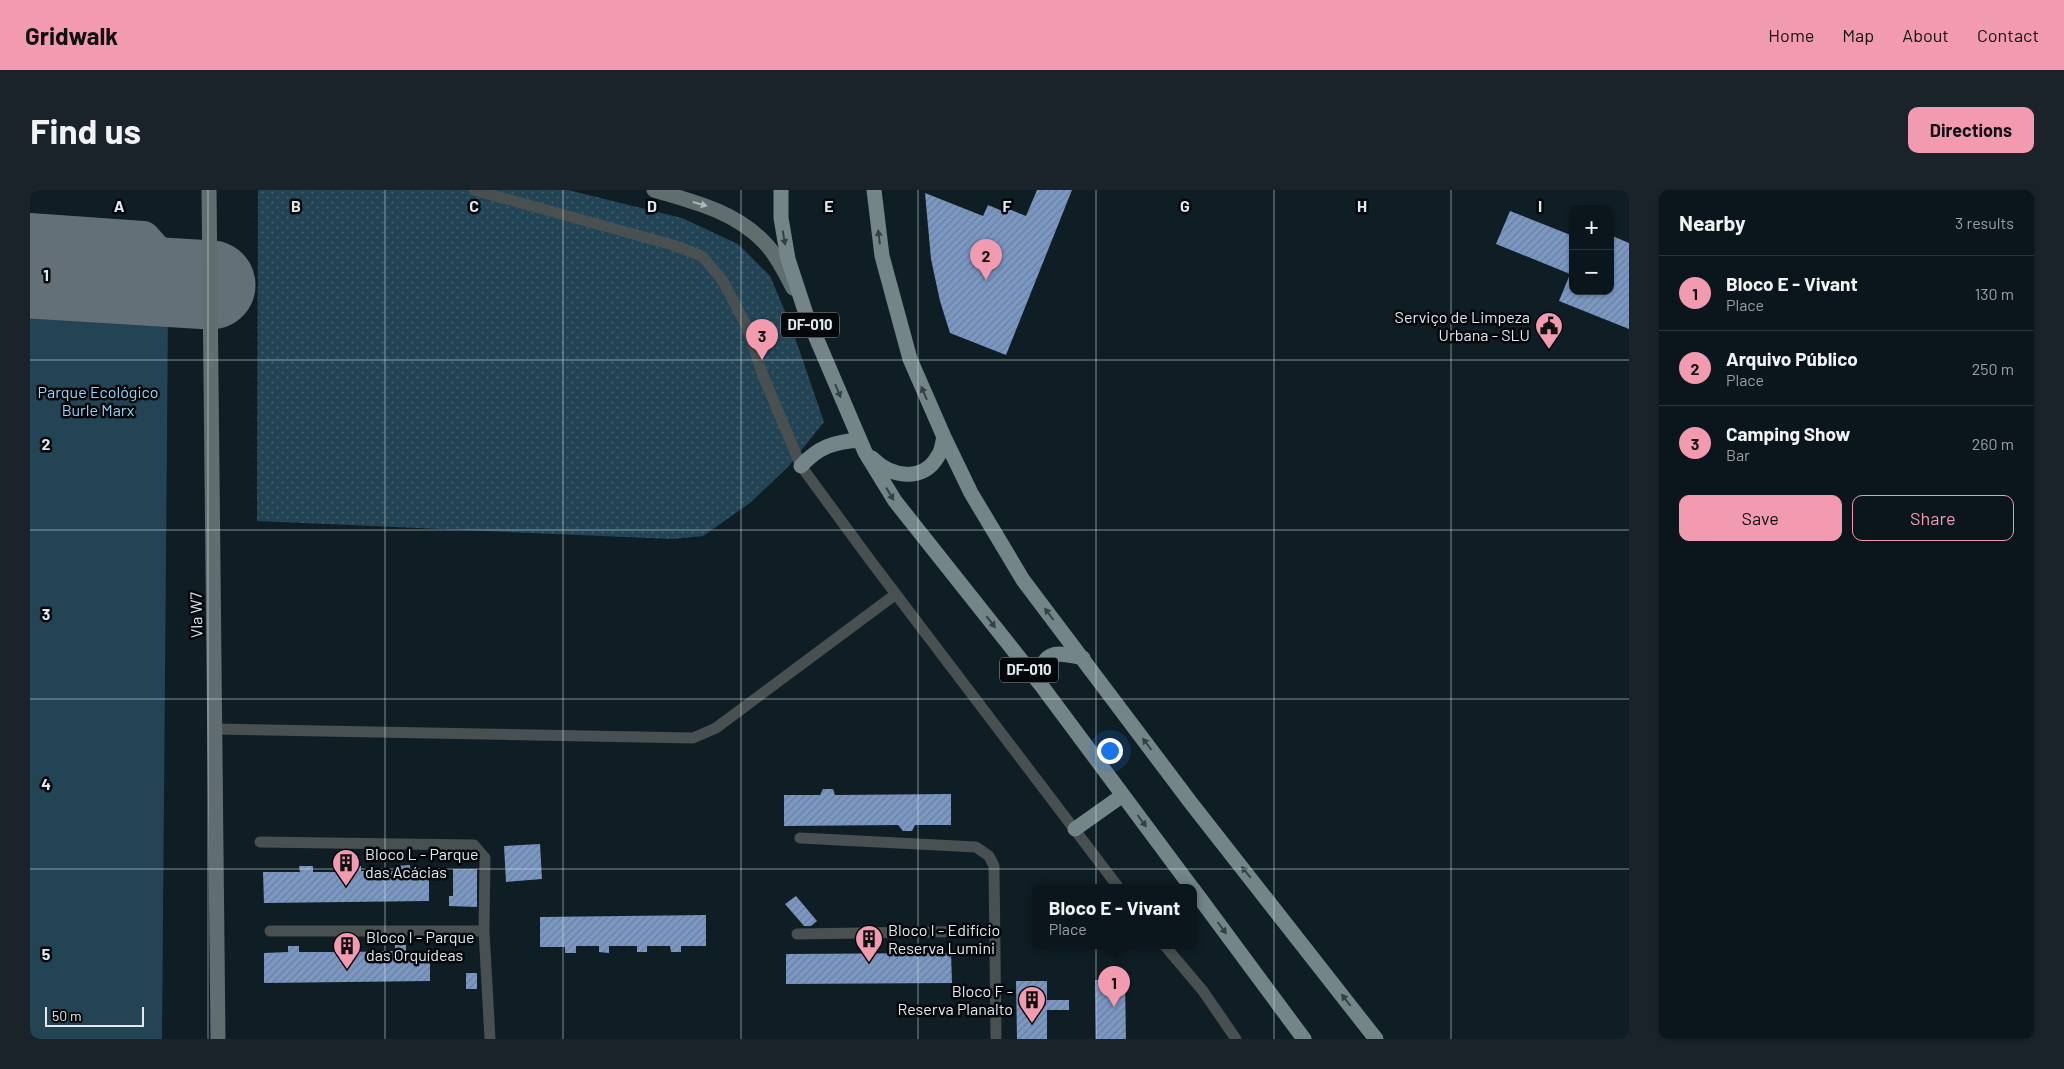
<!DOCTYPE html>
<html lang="en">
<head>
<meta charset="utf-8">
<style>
  body { margin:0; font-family:Barlow,sans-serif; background:#192329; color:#f1f3f6 }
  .controls { position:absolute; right:15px; top:15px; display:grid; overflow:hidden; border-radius:10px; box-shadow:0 1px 4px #0004 }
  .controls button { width:45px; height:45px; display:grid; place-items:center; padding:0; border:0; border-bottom:1px solid #2b353b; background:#0b161c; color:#f1f3f6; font:25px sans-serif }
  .scale { position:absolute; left:15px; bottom:12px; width:99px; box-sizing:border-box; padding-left:5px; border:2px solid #e0e9ee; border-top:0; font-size:14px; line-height:18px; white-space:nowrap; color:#e0e9ee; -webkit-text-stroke:4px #03070a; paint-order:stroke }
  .you { position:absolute; left:1079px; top:560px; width:18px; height:18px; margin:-12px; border:4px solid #fff; border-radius:50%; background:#1a73e8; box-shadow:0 0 0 8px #1a73e833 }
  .badge { display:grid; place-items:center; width:32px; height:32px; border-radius:50%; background:#f29aaf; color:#111; font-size:16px; font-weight:700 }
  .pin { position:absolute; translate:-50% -41px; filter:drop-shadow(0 1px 2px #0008) }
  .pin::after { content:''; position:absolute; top:26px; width:18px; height:15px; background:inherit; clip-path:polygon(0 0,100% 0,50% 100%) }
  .popup { position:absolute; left:1002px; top:694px; width:165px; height:65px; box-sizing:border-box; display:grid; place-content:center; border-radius:10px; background:#0b161c; filter:drop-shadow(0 1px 4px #0005); font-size:16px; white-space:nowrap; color:#9a9fa3 }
  .popup b { font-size:19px; color:#f1f3f6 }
  .popup::after { content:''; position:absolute; left:50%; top:100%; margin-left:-10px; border:10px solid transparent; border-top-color:#0b161c }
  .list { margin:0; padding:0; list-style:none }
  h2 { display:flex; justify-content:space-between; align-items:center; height:65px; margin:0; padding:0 20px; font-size:21px }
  h2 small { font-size:16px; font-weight:400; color:#9a9fa3 }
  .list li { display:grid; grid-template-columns:32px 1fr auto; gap:15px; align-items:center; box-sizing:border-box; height:75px; padding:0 20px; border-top:1px solid #2b353b }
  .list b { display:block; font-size:19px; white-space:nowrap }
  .list p { margin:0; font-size:16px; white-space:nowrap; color:#9a9fa3 }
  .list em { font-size:16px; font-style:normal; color:#9a9fa3 }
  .actions { display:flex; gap:10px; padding:15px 20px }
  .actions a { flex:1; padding:11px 0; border:1px solid #f29aaf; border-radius:10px; text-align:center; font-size:18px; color:#f29aaf }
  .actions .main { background:#f29aaf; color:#111 }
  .map { position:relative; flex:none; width:1599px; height:849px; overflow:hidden; border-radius:10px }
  header { display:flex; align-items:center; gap:30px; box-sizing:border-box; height:70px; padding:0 25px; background:#f29aaf; color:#111 }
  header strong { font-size:24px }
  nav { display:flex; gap:28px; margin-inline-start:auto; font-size:18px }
  .intro { display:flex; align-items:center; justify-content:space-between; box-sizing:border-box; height:120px; padding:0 30px }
  h1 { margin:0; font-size:35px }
  .button { padding:12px 22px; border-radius:10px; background:#f29aaf; color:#111; font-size:18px; font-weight:700 }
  main { display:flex; gap:30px; padding:0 30px }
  aside { flex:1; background:#0b161c; border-radius:10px; box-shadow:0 1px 4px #0004 }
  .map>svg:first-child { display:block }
  .grass { fill:url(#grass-dots) }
  .park { fill:#234455 }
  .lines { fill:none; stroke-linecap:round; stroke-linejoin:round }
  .taxiway { stroke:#647078; stroke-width:36 }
  .runway { stroke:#647078; stroke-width:89 }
  .building { fill:url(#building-hatch) }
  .minor { stroke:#485051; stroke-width:11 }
  .secondary { stroke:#616e70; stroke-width:15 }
  .primary { stroke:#748588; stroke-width:15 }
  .oneway { fill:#adb8bc }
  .oneway2 { fill:#364043 }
  .grid { fill:none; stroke:#e0e9ee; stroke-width:1; stroke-opacity:0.55 }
  .labels { text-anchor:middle; stroke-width:5; stroke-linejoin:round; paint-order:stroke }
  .shield { fill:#03070a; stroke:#9ea5aa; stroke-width:1 }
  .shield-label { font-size:15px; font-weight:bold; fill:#e0e9ee }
  .poi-label { font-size:16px; fill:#e0e9ee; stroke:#03070a; text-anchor:start }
  .park-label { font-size:16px; fill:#94d5f7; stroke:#03070a }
  .street-label { font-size:16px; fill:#e0e9ee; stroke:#03070a }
  .grid-label { font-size:16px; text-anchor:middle; font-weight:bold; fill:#e0e9ee; stroke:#03070a; stroke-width:5; stroke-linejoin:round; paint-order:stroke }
</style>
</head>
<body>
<header>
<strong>Gridwalk</strong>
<nav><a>Home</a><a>Map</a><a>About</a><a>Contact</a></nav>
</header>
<div class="intro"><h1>Find us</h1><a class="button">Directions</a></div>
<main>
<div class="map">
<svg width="1599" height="849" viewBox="0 0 1599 849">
  <defs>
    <pattern id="grass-dots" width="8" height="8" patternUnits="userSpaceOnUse" patternTransform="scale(1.25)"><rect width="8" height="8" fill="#234455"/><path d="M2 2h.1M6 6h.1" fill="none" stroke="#435f6e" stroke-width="1.8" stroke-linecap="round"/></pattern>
    <pattern id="building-hatch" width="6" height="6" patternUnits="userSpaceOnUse" patternTransform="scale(1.25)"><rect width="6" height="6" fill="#7b97c2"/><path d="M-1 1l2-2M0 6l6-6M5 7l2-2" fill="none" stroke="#6a7f9d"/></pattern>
  </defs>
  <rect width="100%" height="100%" fill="#0f1d25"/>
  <!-- grass -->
  <path class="grass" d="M228 0H538L652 28 708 54 740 86 760 133 794 232 758 277 720 313 673 346 642 349 227 331Z"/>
  <!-- park -->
  <path class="park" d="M0 119 138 125 132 849H0Z"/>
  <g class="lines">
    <!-- taxiway -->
    <path class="taxiway" d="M0 41 113 49 131 69 134 92"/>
    <!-- runway -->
    <path class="runway" d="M0 84 181 95"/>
  </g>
  <!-- building -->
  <path class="building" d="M1007 0H1042L976 165 920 143 910 111 901 69 895 3 953 26 958 15 977 23 979 19 996 26Z
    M1480 21 1543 46V101H1580V45L1599 53V139L1529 111 1540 84 1466 54Z
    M793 599H803L805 605 921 604V635H885L882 641H873L868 635 754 636V605H790Z
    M510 654 512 689 476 692 474 656Z
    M380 675V681H399V711L234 713 233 682H270L269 676H283V682H319L317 676H331V681H367L366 676Z
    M423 679H447V717L419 716V706H423Z
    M766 706 787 731 781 736H774L755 714Z
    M676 725V756H651V762H641L640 756H617V762H607V756H579V763L569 762V756H546V763H535V757H510V727Z
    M311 755H322V762L365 761V755H376V761H400V791L234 793V763L258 762V756H269V762H312Z
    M921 763 922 793 756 794V764Z
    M436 783H447V799H436Z
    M1065 790H1095L1096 849H1066Z
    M986 791H1017V810H1039V820H1017V849H987Z"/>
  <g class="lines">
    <!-- minor -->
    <path class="minor" d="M444 0 643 55 672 66 693 91 717 137 732 183 771 276 843 374 1089 698
      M185 539 663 548 686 538 866 404
      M770 648 946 657 959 666 964 676 966 849
      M230 652 444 655 455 668 454 741 460 849
      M240 741H454
      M767 744 965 741
      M1135 756 1173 801 1206 849"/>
    <!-- secondary -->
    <path class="secondary" d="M179 0 188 849
      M624 0C664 12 704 21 734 52 747 65 755 83 763 98"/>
    <!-- primary -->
    <path class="primary" d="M751 0V28L758 69 776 124 835 262 865 311 1011 495 1162 698
      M844 0 852 66 880 169 914 247 941 303 993 390 1161 613 1346 849
      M842 268C861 287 893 293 908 266 912 261 912 254 914 247
      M771 276C788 257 804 252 829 250
      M1011 495C1009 460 1025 461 1053 468
      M1045 639 1093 605
      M1163 699 1274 849"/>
  </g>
  <!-- one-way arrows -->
  <defs><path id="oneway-solid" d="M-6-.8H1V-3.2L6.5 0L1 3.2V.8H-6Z" transform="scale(1.25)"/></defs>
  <use class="oneway" href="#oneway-solid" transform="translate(670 14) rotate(16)"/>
  <g class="oneway2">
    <use href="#oneway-solid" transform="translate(849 47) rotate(-97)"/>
    <use href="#oneway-solid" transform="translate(754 48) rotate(80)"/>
    <use href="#oneway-solid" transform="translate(808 201) rotate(67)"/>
    <use href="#oneway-solid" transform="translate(894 203) rotate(-113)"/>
    <use href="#oneway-solid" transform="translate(860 304) rotate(59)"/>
    <use href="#oneway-solid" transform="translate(1019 424) rotate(-127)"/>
    <use href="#oneway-solid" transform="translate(961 432) rotate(52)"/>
    <use href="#oneway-solid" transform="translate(1117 554) rotate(-127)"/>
    <use href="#oneway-solid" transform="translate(1112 631) rotate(53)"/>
    <use href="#oneway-solid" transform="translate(1216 682) rotate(-129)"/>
    <use href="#oneway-solid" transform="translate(1192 738) rotate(53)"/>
    <use href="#oneway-solid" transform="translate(1316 810) rotate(-128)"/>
  </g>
  <!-- grid -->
  <path class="grid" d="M178 0V849M355 0V849M533 0V849M711 0V849M888 0V849M1066 0V849M1244 0V849M1421 0V849M0 170H1599M0 340H1599M0 509H1599M0 679H1599"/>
  <!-- icons -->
  <defs>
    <symbol id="civic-pin" viewBox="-11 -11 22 30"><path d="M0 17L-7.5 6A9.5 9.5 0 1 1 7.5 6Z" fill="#f29aaf" stroke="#03070a"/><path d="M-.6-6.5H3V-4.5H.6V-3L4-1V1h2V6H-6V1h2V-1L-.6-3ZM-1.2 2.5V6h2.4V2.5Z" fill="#111"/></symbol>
    <symbol id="building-pin" viewBox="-11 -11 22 30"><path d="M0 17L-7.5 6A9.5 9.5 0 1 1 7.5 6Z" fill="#f29aaf" stroke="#03070a"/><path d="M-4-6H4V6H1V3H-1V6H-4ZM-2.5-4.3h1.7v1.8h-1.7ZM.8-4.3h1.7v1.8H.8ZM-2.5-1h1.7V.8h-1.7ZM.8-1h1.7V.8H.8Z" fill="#111"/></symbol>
  </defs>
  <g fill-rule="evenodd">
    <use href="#civic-pin" x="1503" y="120" width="32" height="43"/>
    <use href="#building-pin" x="300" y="657" width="32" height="43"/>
    <use href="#building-pin" x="823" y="733" width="32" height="43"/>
    <use href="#building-pin" x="301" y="740" width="32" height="43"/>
    <use href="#building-pin" x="986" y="794" width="32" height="43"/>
  </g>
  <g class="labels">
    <!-- shield labels -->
    <g class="shield">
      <rect x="751" y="122.5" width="58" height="25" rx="4"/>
      <rect x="970" y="467.5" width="58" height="25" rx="4"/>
    </g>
    <g class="shield-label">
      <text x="780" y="140">DF-010</text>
      <text x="999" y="485">DF-010</text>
    </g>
    <!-- poi labels -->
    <g class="poi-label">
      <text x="1500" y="133" text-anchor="end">Serviço de Limpeza<tspan x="1500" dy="18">Urbana - SLU</tspan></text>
      <text x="335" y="670">Bloco L - Parque<tspan x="335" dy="18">das Acácias</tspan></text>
      <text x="858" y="746">Bloco I - Edifício<tspan x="858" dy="18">Reserva Lumini</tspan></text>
      <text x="336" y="753">Bloco I - Parque<tspan x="336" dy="18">das Orquídeas</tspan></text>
      <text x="983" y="807" text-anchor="end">Bloco F -<tspan x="983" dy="18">Reserva Planalto</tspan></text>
    </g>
    <!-- park labels -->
    <g class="park-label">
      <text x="68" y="208">Parque Ecológico<tspan x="68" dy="18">Burle Marx</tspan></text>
    </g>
    <!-- street labels -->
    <g class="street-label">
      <text transform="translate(166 425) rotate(-91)" y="6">Vla W7</text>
    </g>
  </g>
  <g class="grid-label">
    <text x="89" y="22">A</text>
    <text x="266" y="22">B</text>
    <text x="444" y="22">C</text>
    <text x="622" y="22">D</text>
    <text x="799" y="22">E</text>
    <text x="977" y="22">F</text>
    <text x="1155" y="22">G</text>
    <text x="1332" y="22">H</text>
    <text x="1510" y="22">I</text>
    <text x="16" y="91">1</text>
    <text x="16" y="260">2</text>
    <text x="16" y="430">3</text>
    <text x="16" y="600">4</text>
    <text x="16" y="770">5</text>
  </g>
</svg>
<div class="controls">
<button>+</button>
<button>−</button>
</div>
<div class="scale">50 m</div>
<div class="you"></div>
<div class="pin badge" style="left:1084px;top:817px">1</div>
<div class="popup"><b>Bloco E - Vivant</b>Place</div>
<div class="pin badge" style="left:956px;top:90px">2</div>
<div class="pin badge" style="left:732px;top:170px">3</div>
</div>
<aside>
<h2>Nearby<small>3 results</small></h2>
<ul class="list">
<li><span class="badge">1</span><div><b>Bloco E - Vivant</b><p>Place</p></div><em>130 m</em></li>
<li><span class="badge">2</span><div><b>Arquivo Público</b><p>Place</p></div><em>250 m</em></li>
<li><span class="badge">3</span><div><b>Camping Show</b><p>Bar</p></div><em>260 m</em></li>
</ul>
<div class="actions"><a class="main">Save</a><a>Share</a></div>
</aside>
</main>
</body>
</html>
